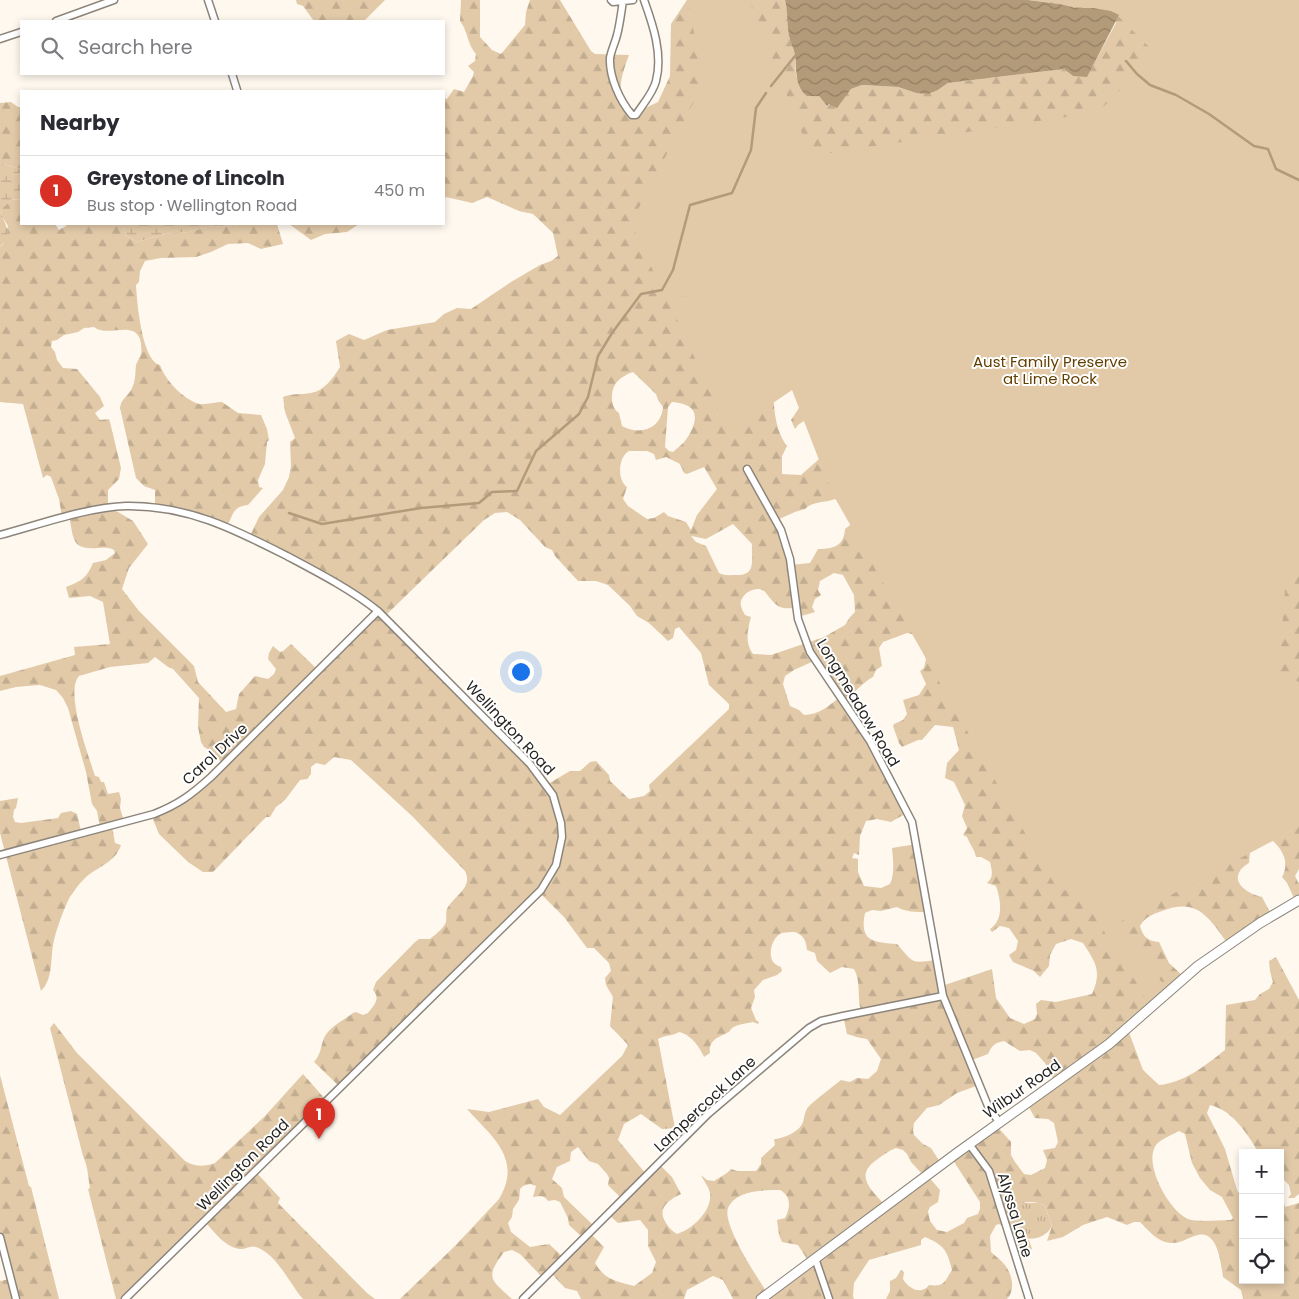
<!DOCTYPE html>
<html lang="en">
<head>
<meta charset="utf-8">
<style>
  body { margin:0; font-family:Poppins,sans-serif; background:#f2f2f3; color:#2b2b33 }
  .controls { position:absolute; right:15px; bottom:15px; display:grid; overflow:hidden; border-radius:0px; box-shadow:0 2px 8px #0003 }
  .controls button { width:45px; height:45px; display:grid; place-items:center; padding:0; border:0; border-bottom:1px solid #e1e1e2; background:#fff; color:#2b2b33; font:25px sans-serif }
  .you { position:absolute; left:520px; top:671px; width:18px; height:18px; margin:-12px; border:4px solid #fff; border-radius:50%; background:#1a73e8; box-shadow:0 0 0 8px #1a73e833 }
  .badge { display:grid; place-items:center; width:32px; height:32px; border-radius:50%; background:#d93025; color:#fff; font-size:16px; font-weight:700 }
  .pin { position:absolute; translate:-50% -41px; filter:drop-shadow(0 1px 2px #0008) }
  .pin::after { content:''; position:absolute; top:26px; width:18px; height:15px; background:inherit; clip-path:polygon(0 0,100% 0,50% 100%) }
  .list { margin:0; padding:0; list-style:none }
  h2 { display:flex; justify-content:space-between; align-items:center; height:65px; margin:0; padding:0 20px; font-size:21px }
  h2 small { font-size:16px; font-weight:400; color:#7c7c81 }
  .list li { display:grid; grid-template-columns:32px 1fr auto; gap:15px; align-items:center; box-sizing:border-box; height:70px; padding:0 20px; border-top:1px solid #e1e1e2 }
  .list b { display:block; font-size:19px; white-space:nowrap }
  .list p { margin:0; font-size:16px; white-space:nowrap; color:#7c7c81 }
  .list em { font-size:16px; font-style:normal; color:#7c7c81 }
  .icon { flex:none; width:28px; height:28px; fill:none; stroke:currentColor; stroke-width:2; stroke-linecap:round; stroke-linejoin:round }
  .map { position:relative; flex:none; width:1299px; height:1299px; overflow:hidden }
  .search { position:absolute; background:#fff; box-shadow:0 2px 8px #0003; left:20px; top:20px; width:425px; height:55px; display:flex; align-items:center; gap:12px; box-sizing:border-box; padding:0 18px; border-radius:0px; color:#7c7c81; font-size:19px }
  .panel { position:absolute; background:#fff; box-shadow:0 2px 8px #0003; left:20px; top:90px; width:425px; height:135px; border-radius:0px }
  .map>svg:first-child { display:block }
  .grass { fill:url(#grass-tufts) }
  .forest { fill:url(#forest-firs); fill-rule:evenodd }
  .wetland { fill:url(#wetland-marsh) }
  .park { fill:#e2caa9 }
  .water { fill:url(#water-waves) }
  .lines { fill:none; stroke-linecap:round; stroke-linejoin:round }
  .stream { stroke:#b39b79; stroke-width:2.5 }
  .street-casing { stroke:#8c857b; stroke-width:9 }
  .secondary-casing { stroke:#8c857b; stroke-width:11 }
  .street { stroke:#fff; stroke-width:6 }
  .secondary { stroke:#fff; stroke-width:9 }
  .labels { text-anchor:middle; stroke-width:4; stroke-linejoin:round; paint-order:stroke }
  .park-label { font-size:15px; fill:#613f00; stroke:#fff }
  .street-label { font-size:15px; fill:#272521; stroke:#fff }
</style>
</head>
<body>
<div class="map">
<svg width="1299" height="1299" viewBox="0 0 1299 1299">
  <defs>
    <pattern id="grass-tufts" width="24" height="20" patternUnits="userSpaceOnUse" patternTransform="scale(1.25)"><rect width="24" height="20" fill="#e2caa9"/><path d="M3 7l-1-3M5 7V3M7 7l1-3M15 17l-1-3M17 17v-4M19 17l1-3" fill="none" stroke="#c2ad91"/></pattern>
    <pattern id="forest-firs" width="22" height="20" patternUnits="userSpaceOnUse" patternTransform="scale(1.25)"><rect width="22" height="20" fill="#e2caa9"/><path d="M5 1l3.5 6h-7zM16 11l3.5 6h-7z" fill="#c2ad91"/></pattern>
    <pattern id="wetland-marsh" width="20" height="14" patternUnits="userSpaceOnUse" patternTransform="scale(1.25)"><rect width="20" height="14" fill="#e2caa9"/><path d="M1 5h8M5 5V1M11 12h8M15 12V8" fill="none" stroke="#c2ad91"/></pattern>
    <pattern id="water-waves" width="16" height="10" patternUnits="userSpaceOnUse" patternTransform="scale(1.25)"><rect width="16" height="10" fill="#b39b79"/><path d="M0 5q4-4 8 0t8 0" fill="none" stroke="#927e63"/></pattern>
  </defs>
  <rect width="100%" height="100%" fill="#fef8ef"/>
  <!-- grass -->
  <path class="grass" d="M1020 1203H1039L1045 1206 1052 1226C1046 1238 1032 1241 1019 1237L1011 1212 1015 1205Z"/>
  <!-- forest -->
  <path class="forest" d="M296 0H385L364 21H314L303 6 297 4Z
    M461 0H480V37L492 50 501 54 525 25 526 12 530 0H560L591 51 595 54 629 55C623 72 616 89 625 105L639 111 658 102 670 76 671 24 687 0H785L788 14 789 37 795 54 796 76 807 96H819L827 106 851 89 862 85 898 87 916 93 938 90 948 83 1064 69 1073 76H1087L1116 23 1115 15 1111 11 1093 8H1076L1060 4 1028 0H1299V869L1295 876 1299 884V899L1295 900 1287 883 1282 877C1292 859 1278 843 1263 833L1248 844 1250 852 1249 863C1246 865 1241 868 1240 871 1231 885 1252 895 1262 897L1271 914 1228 944C1209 918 1198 897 1162 911 1153 914 1145 917 1140 926 1143 937 1148 941 1159 942L1169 963 1183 976 1127 1027 1143 1070 1159 1085C1184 1083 1206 1065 1225 1050L1226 1005 1255 1000 1260 994 1269 989 1273 982 1270 971 1269 961 1276 957 1299 1000V1194L1294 1198H1288L1291 1194 1289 1185 1280 1176V1153H1259C1247 1134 1234 1111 1210 1105L1207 1113 1225 1149 1237 1190 1243 1200V1280H1280V1206L1284 1203 1285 1207 1299 1203V1299H1243L1241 1290 1223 1277C1221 1264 1218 1230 1198 1235 1186 1238 1178 1246 1165 1242 1155 1239 1147 1229 1140 1222H1134L1127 1225 1107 1217 1083 1225 1063 1237 1047 1241 1052 1226 1045 1206C1035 1200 1018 1200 1011 1212L1019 1236 1029 1240 1032 1249 1022 1253 1009 1229 999 1224 996 1225 990 1236 991 1252C995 1256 1001 1260 1004 1264 1012 1273 1016 1290 1007 1299H886L890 1291V1281L896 1278 901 1270 904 1272 903 1279C908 1288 921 1296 929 1285 945 1287 944 1282 952 1270 947 1250 944 1245 925 1237L921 1240V1245L869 1260 854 1283 853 1296 854 1299H733L723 1280 713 1276 687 1290 684 1299H581L577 1291 565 1288 550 1272 542 1277 520 1254 512 1250 504 1252C485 1278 490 1279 512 1299H400L455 1246 499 1199C523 1159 492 1137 467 1109L489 1112 538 1099 544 1107 560 1115 622 1056 628 1045 610 1026 613 997 606 985 605 978 611 971 609 963 594 948H587L564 917 539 892 339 1086 314 1062C322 1053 320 1046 325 1036 330 1027 345 1019 353 1013L356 1012 363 1015 368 1013C374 1005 381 999 373 990L376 982 415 942 419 939H430C436 934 443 929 446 922 447 917 445 911 448 907 456 895 473 887 465 871L412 816 351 760 334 757 325 765 316 763 311 767V774L307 779 300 780 285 800 276 807 270 817H266L213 872H203L188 862 159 834 152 817 176 804 223 764 211 751 204 747 201 742 198 727 199 698 173 669 168 667 155 657 148 663 110 667 79 676C65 691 87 751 93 770L95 776 99 777 101 782H104L108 794 119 792 121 799 120 808 124 821 112 826 115 843 121 845C116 862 97 867 85 878 79 884 70 895 67 903 62 914 57 928 54 940 50 955 54 979 41 991L0 833V801L18 798 16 808 14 810 13 817 15 822 21 823 58 818 61 813 71 811 77 814 81 831 100 827 97 811 92 804 86 772 68 708 63 698 56 690 40 685 16 687 0 691V676L75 655 74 647 110 644 103 602 90 596 69 598 66 587C81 581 86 579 93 563L106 560 115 553 114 550C108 547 104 548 98 548 71 550 74 539 69 516L62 517 59 499 51 477 47 475 43 478 23 404 0 402V247L3 244 8 226 2 216 1 209 11 200 21 199V224H55L59 230 66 226 67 224H122L127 236 137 242 165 234 189 232 207 227 234 226 240 224H277L283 244 261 249 248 243 228 244 211 252 196 257 161 258 145 261 140 271 139 282 136 285C137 302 142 361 160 365 165 380 183 399 199 404 205 405 216 402 222 402L238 413 261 415 267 429 269 440 267 442 265 464 258 480 259 487 263 488 248 505C232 507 234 514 227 526L155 505V490L144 486 136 478 120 408C121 398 129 396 132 388 136 380 135 373 136 365 137 361 140 358 141 354 142 351 141 342 140 339 133 320 107 338 94 327L84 328 78 332 64 335 57 340 52 341 51 347 55 352 57 360 63 368 77 369 100 397 104 406 95 413 100 420 109 419 110 422 121 468 119 479 108 490V506L133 521 148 544 129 568 122 589 139 611 194 666 198 682 226 712 236 709 239 694 255 676 268 679 274 674 276 669 268 659 269 653 273 646 280 652 283 651 291 644 318 670 377 610 250 536 259 517 283 490 289 477 291 466 290 442 295 438 285 412 283 397C293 393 301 395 311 393 324 391 333 378 340 367L336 341 349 334 364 340 387 330 435 322 444 314 457 308 471 309 511 282 540 265 551 261 558 256 553 233 533 214 519 211 487 197 472 203 446 197 444 199V98L447 99 454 89 464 92 473 76 474 72 468 66 475 61 476 54C467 44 468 31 460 21ZM633 372 656 394 658 400 663 407C661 429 640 436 622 426L619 413C610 407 610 392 616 383 620 378 627 374 633 372ZM838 384 801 405 791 420 795 429 798 425 817 412 827 452 801 475 782 474V456L787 446C775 430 774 409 773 389ZM672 402C701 404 699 421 685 441 682 445 677 448 673 452L669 451 665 447 668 407ZM629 451H647L654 454 656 460 666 457 680 464 684 473 687 474 704 467 717 489 697 515 691 530 686 522 668 516 664 512 654 518 647 519 628 506 623 499 627 487C617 480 618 457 629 451ZM835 499 847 502 853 519 850 525 845 529C844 545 835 549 818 549L810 563 791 565 777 520 795 512 805 509C812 501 825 503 835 499ZM507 512 520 520 545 547 552 550 555 556 578 581H596L608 585 630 606 637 616 649 623 668 641 673 638 675 629 679 627 701 653 709 685 729 704V709L649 785 650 791 644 796 629 799 610 781 609 775 596 761 590 762 580 771H570L548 784 385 616 484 520 495 513ZM733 524 752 544C751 560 757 576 736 575 730 575 725 576 719 573L706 546 696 542 691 536 706 539ZM834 573 843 575 854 595 855 612 850 617 845 625 824 637 771 655 753 654C745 643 747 631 751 617L745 615C742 609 738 604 743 597 747 590 760 585 766 593 770 598 774 604 780 607 784 609 791 608 796 608L798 617 815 612 812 607 815 599 821 595 818 590 820 581ZM907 633 916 635 926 659 924 668 920 671 926 684 919 695 903 700 907 714 903 720 894 724 893 726 899 743 902 747 918 740H922L935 725 953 727 959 750 947 763 945 778 954 782 965 805 962 816 967 828 963 835 967 837C970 845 974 848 976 857H981L990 862C992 871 994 877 987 883L996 886C1001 900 1004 920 990 929L992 932 1000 926 1009 928 1018 941 1016 950 1009 955 1013 962 1034 971 1040 977 1049 966 1050 955 1056 944 1071 939 1083 943C1096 963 1102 971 1092 994L1056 1002 1041 1000 1036 1004 1037 1014 1035 1019 1024 1024 1010 1018 996 998 992 969 942 986 935 960C910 964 913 962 897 944 874 942 859 942 865 913L872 910 881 911 897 907C906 912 916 912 926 912L917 844 892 848C893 860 895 873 890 884L881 888 864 886 858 872V859L852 858 854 853 859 855 860 836 866 821 877 819 891 822 905 814 844 700C853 694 866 680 873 677L876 670 882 666 879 648 883 642ZM814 661 840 697C829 706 818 715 804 715L799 710 790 706 783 684 785 676 794 670ZM795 932C804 936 806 940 807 950L815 953 817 961 830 973 842 967 854 969C861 981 857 997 861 1011L843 1015 847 1034C854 1036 859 1038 867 1039L881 1059 877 1071 868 1079 857 1078 850 1082 841 1080C831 1088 820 1096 810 1105 805 1110 805 1115 803 1122 800 1132 782 1139 774 1139L775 1145 761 1158V1164L756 1171H737L731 1169 727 1173 714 1181 707 1180 701 1175C703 1180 709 1187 710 1193 713 1210 692 1230 677 1234 672 1231 669 1228 666 1223 656 1208 669 1200 681 1194L672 1177 658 1163 646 1174 618 1140 624 1124 641 1114 662 1129 675 1128 658 1039C665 1035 673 1036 679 1032 690 1034 700 1047 704 1057L710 1053C708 1040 719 1037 729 1032 733 1024 745 1024 753 1022L758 1024 759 1022 756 1020 751 1008 755 997 754 990 763 980 777 975 782 971 781 967C779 966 776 965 774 963 767 955 772 937 782 933 786 932 791 932 795 932ZM1004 1041 1020 1051 1030 1050 1036 1053 1045 1063 1055 1082 1027 1104 1035 1118 1048 1119 1054 1123 1058 1142 1055 1148 1043 1150 1047 1160 1045 1168 1031 1175 1024 1174 1015 1162 1011 1155V1142L995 1124 951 1157 980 1202V1209L978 1214 967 1218 964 1223 947 1232 937 1230 930 1221 928 1211 930 1207 938 1202 940 1190 927 1175 940 1162 931 1148 923 1144 914 1135 913 1130 914 1123 927 1108 939 1105 957 1093 976 1086 967 1062 988 1054C992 1045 995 1043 1004 1041ZM1179 1131 1185 1134 1192 1163 1200 1178 1210 1190 1222 1197 1233 1218 1231 1220C1220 1220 1194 1223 1186 1218 1168 1209 1143 1163 1156 1145 1161 1139 1172 1135 1179 1131ZM578 1147 589 1161 598 1164 607 1174 609 1178 608 1185 622 1199 608 1214 618 1223 640 1220 648 1230V1246L656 1262 652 1273 634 1286C615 1281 605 1280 595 1263L604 1247 590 1233 594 1226 564 1197 562 1188 552 1179 557 1167 570 1161 571 1152ZM896 1148 903 1150 907 1154 911 1162 924 1176 884 1204C871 1190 855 1176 875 1161 882 1156 888 1151 896 1148ZM530 1184 536 1186 533 1197C540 1196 544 1195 548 1201L555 1200 560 1202 568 1218 569 1225 583 1238 563 1257 549 1244 530 1247 511 1232 508 1223 512 1217 513 1209 519 1200 520 1189 523 1186ZM780 1190C791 1196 791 1207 785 1218L777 1220 779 1235 782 1242 798 1245 809 1262 766 1291C757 1277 722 1224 728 1208 736 1190 763 1190 780 1190Z
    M11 102 18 107H21V169L0 163V103Z
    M289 224H359L347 232 325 234 311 240Z
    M54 1023 77 1053 185 1161C196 1167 204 1167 215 1163L265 1116 303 1074 325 1099 255 1171 280 1198 278 1203 367 1293 375 1299H303C289 1283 277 1254 256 1247 251 1245 246 1249 241 1249 225 1248 214 1231 204 1221L124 1299H116L88 1189 90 1188C88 1176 88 1167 83 1156L50 1028Z
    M0 1075 29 1186 31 1187 59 1299H0V1281L10 1279 0 1238Z"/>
  <!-- wetland -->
  <path class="wetland" d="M0 163 21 169V199L11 200 1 210C3 225 15 231 0 247Z
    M122 224H240L234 226 207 227 189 232 165 234 137 242 127 236Z"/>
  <!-- park -->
  <path class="park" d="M689 0H749L811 156 1098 112 1156 54 1115 13 1110 15 1088 8 1066 6 1062 0H1299V576L1285 589 1279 672 1299 682V827L1120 922 1155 975 1162 982 1168 981 1146 1002 1144 995 1075 885 1060 893 1042 863 831 491 792 390 729 433 675 315 686 295 667 301 631 223 702 86Z"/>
  <!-- water -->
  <path class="water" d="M785 0H1028L1060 4 1076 8H1093L1111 11 1119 15 1087 77 1073 76 1064 69 948 83 938 90 928 94 916 93 898 87 862 85 851 89 837 108 829 104 827 106 819 96H807C794 85 797 70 795 55 794 49 790 42 789 36 787 24 788 12 785 0Z"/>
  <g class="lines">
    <!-- stream -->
    <path class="stream" d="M1126 61 1137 74 1150 85 1176 95 1209 114 1254 146 1268 149 1276 169 1299 180
      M771 86 795 56
      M289 513 322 524 421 508 479 503 492 492 517 491 536 451 579 414 588 397 598 356 612 333 641 294 662 290 673 270 690 205 732 193 751 150 756 108 766 93"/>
    <defs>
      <path id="street" d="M208 0 215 21
        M611 0 613 2 633 0
        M623 1C621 13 620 24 617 35 615 43 611 51 610 58 609 77 620 101 632 115H636C643 104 653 93 656 81 663 54 653 25 644 0
        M56 21 114 0
        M0 39 21 32
        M232 74 237 90
        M747 469 781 530 790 559 798 619 810 652 870 741 912 822 943 996 988 1106 999 1122
        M0 535C38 525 88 507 126 506 187 505 234 529 287 556 319 573 350 589 378 611L530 764 553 795 561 823 562 837 556 865 541 890 125 1299
        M0 855 154 814C179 804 191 795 211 777L378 611
        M969 1144 989 1171 1029 1299
        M0 1237 16 1299
        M815 1258 829 1299
        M523 1299 708 1114 809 1028 821 1021 843 1016 943 996"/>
      <path id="secondary" d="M761 1299 957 1153 1109 1044 1198 966 1260 923 1299 900"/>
    </defs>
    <!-- street casing -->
    <use href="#street" class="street-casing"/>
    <!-- secondary casing -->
    <use href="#secondary" class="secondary-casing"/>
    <!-- street -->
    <use href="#street" class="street"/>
    <!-- secondary -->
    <use href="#secondary" class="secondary"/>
  </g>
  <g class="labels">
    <!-- park labels -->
    <g class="park-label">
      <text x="1050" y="367">Aust Family Preserve<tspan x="1050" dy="17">at Lime Rock</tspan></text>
    </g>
    <!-- street labels -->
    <g class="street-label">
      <text transform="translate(858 703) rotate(59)" y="5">Longmeadow Road</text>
      <text transform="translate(510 728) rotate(47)" y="5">Wellington Road</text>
      <text transform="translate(215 754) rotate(-43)" y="5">Carol Drive</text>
      <text transform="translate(1022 1089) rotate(-35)" y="5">Wilbur Road</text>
      <text transform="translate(705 1104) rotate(-43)" y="5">Lampercock Lane</text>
      <text transform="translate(243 1165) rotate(-45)" y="5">Wellington Road</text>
      <text transform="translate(1015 1215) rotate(73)" y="5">Alyssa Lane</text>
    </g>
  </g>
</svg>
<div class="controls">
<button>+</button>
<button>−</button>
<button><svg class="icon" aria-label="locate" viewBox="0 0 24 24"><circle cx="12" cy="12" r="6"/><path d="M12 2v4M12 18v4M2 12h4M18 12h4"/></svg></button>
</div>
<div class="you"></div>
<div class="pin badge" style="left:319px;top:1139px">1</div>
<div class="search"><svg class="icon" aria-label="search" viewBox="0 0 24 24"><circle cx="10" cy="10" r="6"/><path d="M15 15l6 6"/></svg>Search here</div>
<section class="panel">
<h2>Nearby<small></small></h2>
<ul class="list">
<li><span class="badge">1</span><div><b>Greystone of Lincoln</b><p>Bus stop · Wellington Road</p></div><em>450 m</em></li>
</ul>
</section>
</div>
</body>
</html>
